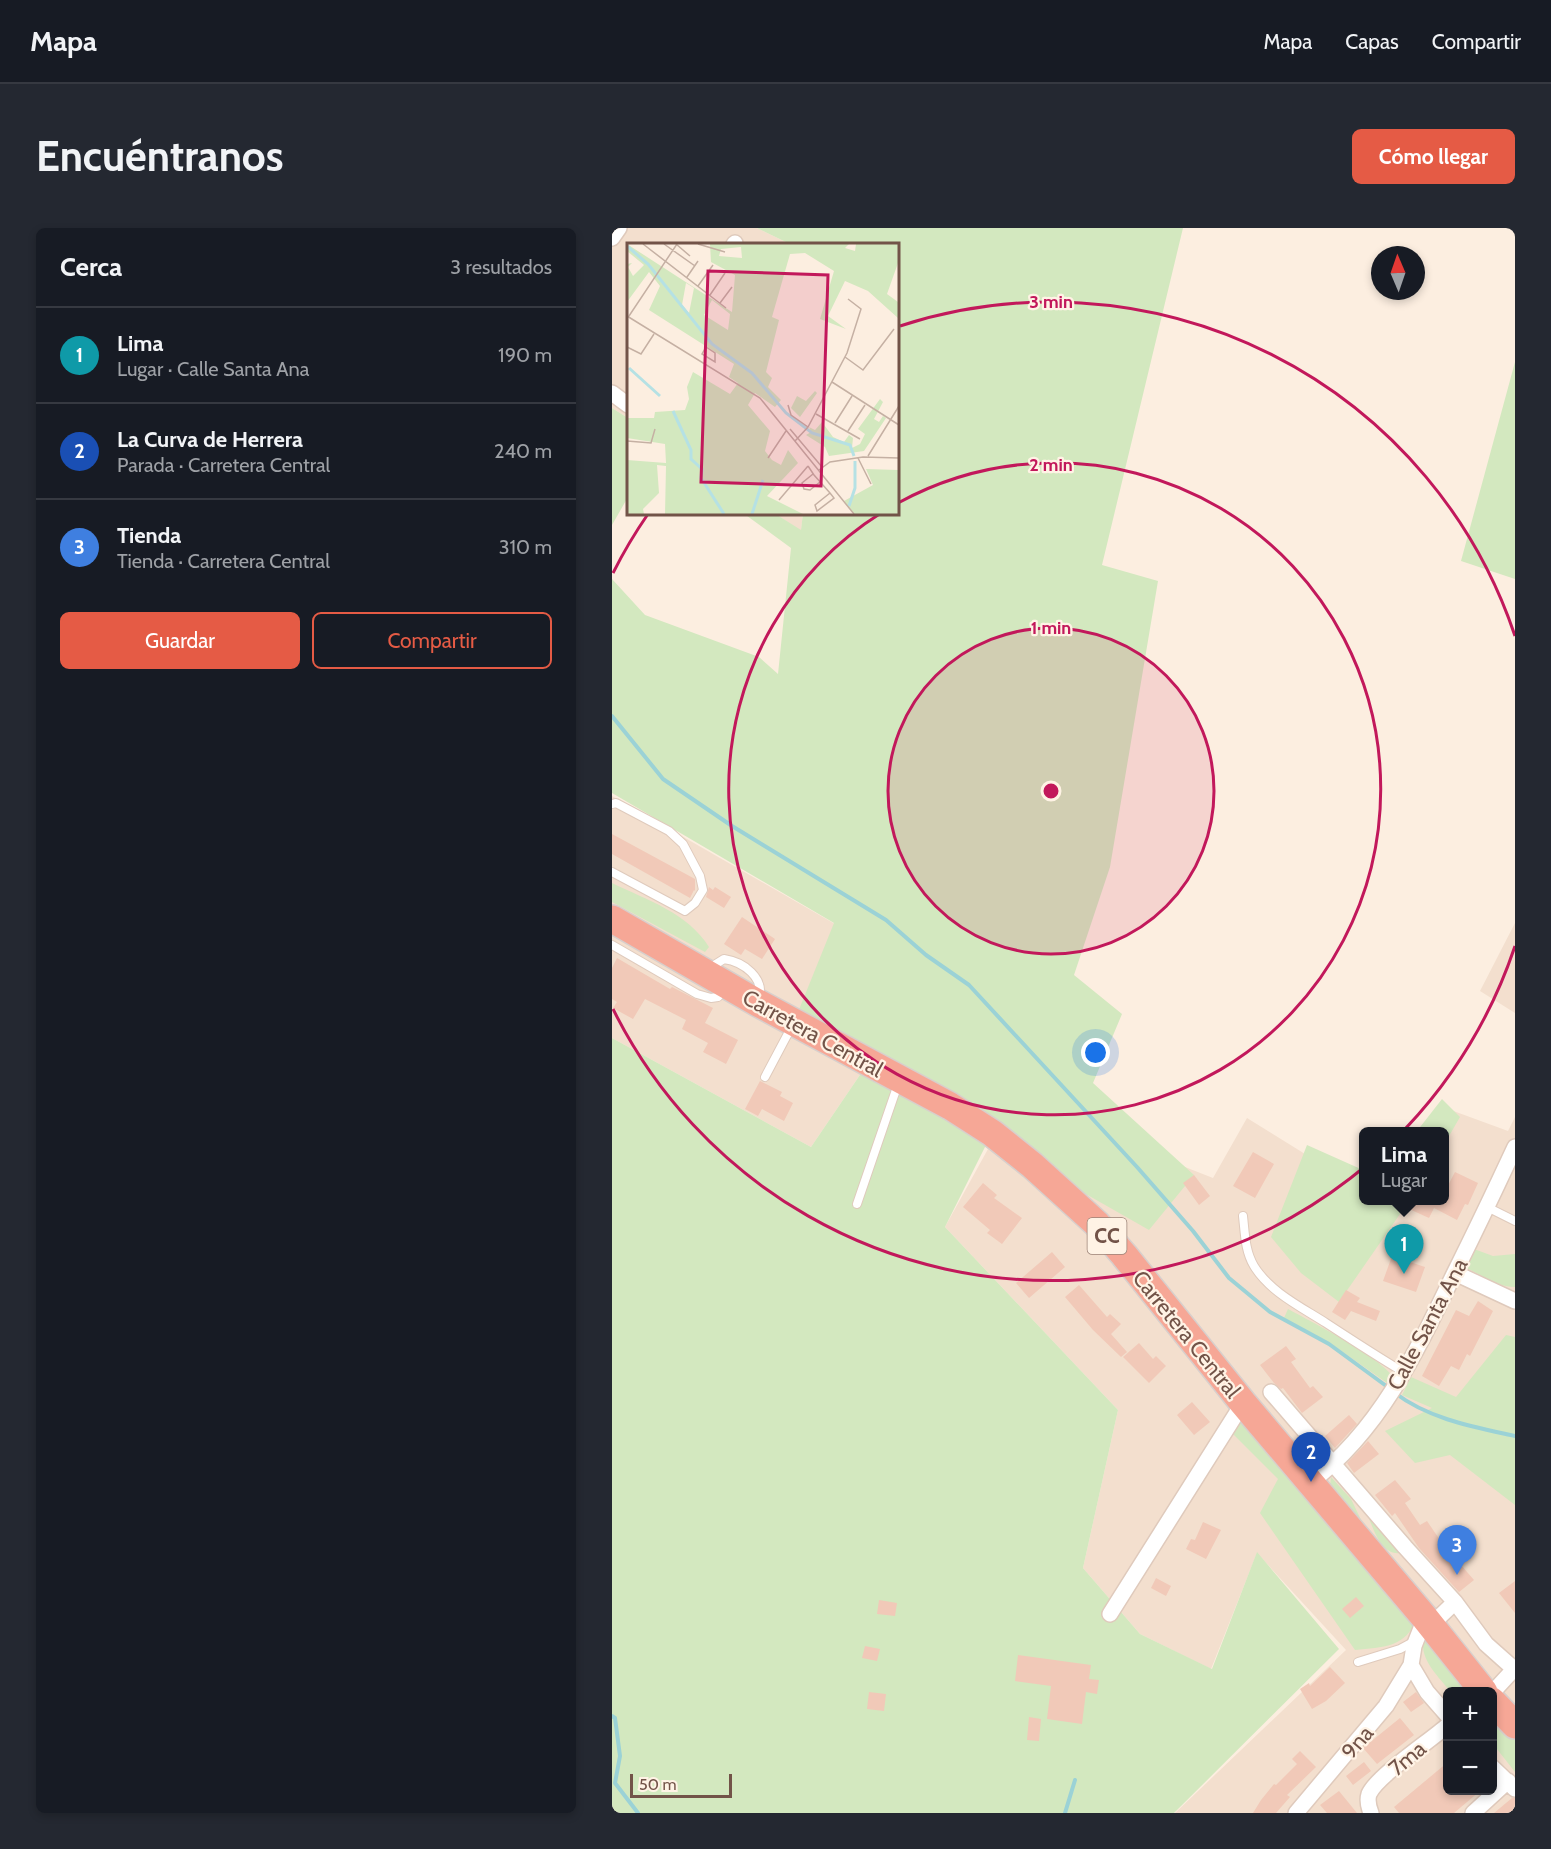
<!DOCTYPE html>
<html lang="es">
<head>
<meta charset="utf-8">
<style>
  body { margin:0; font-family:Cabin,sans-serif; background:#242831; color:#f1f3f6 }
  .controls { position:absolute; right:18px; bottom:18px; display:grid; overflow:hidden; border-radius:9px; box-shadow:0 3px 9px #0003 }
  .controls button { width:54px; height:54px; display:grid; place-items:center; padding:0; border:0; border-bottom:2px solid #363941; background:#171b24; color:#f1f3f6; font:30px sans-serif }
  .compass { position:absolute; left:759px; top:18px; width:54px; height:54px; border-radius:50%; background:#171b24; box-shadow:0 3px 9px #0003; rotate:358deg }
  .scale { position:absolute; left:18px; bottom:15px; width:102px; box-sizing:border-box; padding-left:6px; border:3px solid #725348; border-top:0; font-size:16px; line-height:21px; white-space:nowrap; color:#725348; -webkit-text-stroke:4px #fff3e5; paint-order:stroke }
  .you { position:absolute; left:484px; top:825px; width:21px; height:21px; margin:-15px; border:4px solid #fff; border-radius:50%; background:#1a73e8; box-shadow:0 0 0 9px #1a73e833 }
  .badge { display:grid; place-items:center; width:39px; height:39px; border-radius:50%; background:#e55b45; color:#fff; font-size:20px; font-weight:700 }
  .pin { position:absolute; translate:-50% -50px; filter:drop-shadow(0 2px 3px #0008) }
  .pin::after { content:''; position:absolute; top:32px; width:21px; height:18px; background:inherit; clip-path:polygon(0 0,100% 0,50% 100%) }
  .popup { position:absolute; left:747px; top:899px; width:90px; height:78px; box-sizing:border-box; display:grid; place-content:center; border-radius:9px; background:#171b24; filter:drop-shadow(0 2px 4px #0005); font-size:20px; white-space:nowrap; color:#9ea1a6 }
  .popup b { font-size:22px; color:#f1f3f6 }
  .popup::after { content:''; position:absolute; left:50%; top:100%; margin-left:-12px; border:12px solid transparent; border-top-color:#171b24 }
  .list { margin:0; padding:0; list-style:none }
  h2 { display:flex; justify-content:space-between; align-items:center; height:78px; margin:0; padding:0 24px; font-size:26px }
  h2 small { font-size:20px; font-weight:400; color:#9ea1a6 }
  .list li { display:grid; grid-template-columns:39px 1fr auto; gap:18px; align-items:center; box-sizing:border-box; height:96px; padding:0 24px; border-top:2px solid #363941 }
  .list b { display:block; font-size:22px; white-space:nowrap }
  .list p { margin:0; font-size:20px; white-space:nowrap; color:#9ea1a6 }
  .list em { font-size:20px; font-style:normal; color:#9ea1a6 }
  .actions { display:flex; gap:12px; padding:18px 24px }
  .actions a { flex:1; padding:14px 0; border:2px solid #e55b45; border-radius:9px; text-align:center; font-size:21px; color:#e55b45 }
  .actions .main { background:#e55b45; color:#fff }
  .map { position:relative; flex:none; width:903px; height:1585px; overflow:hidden; border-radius:9px }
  header { display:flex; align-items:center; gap:36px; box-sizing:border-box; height:84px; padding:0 30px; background:#171b24; border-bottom:2px solid #363941 }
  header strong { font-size:28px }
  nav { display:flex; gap:33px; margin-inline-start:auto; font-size:21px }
  .intro { display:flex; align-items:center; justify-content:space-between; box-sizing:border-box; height:144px; padding:0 36px }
  h1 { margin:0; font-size:42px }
  .button { padding:15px 27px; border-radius:9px; background:#e55b45; color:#fff; font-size:21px; font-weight:700 }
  main { display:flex; gap:36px; padding:0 36px }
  aside { flex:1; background:#171b24; border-radius:9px; box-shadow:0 3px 9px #0003 }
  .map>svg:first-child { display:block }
  .residential { fill:#f3dfce; fill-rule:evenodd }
  .green { fill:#d3e8bf }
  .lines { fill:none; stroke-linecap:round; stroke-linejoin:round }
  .stream { stroke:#9bd2d6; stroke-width:4 }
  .building { fill:#f1c9b8 }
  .lane-casing { stroke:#dfcabc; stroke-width:10 }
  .street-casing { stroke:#dfcabc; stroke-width:18 }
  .highway-casing { stroke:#d8cfcc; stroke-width:30 }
  .lane { stroke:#fff; stroke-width:8 }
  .street { stroke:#fff; stroke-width:15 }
  .highway { stroke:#f6a796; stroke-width:27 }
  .ring { fill:none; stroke:#c2185b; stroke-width:3 }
  .labels { text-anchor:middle; stroke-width:4.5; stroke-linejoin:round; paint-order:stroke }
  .shield { fill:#fff3e5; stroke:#9c8377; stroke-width:1.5 }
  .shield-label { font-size:21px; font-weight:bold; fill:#725348 }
  .street-label { font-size:22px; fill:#725348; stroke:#fff3e5 }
  .inset-river { fill:none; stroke:#b5e1e4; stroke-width:3 }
  .inset-road { fill:none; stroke:#c5b0a3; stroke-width:1.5 }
  .view { fill:#c2185b; fill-opacity:0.15; stroke:#c2185b; stroke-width:3 }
  .inset-edge { fill:none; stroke:#725348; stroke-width:3 }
  .centre { fill:#c2185b; stroke:#fff3e5; stroke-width:3 }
  .ring-label { font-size:18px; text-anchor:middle; font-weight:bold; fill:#c2185b; stroke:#fff3e5; stroke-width:4.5; stroke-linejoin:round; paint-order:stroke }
</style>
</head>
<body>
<header>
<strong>Mapa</strong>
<nav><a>Mapa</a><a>Capas</a><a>Compartir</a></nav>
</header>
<div class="intro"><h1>Encuéntranos</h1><a class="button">Cómo llegar</a></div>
<main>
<aside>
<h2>Cerca<small>3 resultados</small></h2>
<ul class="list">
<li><span class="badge" style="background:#0f9aa8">1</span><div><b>Lima</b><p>Lugar · Calle Santa Ana</p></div><em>190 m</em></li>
<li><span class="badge" style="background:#1a4fb4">2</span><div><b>La Curva de Herrera</b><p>Parada · Carretera Central</p></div><em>240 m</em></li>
<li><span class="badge" style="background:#3f7fe0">3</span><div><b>Tienda</b><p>Tienda · Carretera Central</p></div><em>310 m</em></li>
</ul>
<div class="actions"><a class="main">Guardar</a><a>Compartir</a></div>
</aside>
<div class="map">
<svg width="903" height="1585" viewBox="0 0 903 1585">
  <rect width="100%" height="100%" fill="#fceee0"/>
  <!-- residential -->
  <path class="residential" d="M0 0H145L178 16H16V190L0 180Z
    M162 285H191L189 303Z
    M0 568 277 727 573 939 601 950 635 890 751 962 752 972H832V904L836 881 896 903 903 889V1585H563L734 1422 645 1325 599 1441 528 1406 471 1340 506 1182 333 999 376 921 254 838 199 919 0 810ZM836 1464H880V1562H836Z
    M903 695V785L868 763Z"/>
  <!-- green -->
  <path class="green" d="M145 0H571L490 337 546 353 498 639 462 747 510 786 481 855 582 947 537 1002 465 961 380 905 333 999 506 1182 471 1340 528 1406 600 1441 645 1324 727 1421 562 1585H0V810L199 919 254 838 182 794 222 695 0 565V351L33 387 147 429 166 446 179 320 131 285H162L189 302 191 285H285V16H178Z
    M903 134V351L849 333Z
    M0 180 16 190V269L0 297Z
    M0 655C35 672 76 685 97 719L93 724 0 674Z
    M830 871 848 889 833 915 832 904 805 903Z
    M695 917 751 942 752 972 797 973 727 1074 689 1045 659 1009Z
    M862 1021 881 1028 903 1026V1059C887 1060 868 1046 854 1040L853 1038Z
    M676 1081C700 1094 768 1129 781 1149L778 1157 718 1115 672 1090Z
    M894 1107 903 1109V1277L838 1227 803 1235 773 1203 820 1180 790 1167 799 1149 844 1169Z
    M628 1192 805 1390C794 1420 771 1419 743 1422L648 1285 666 1251 621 1206Z
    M719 1249 739 1271 754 1302 718 1258Z
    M756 1288 764 1292 789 1325C770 1328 762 1303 756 1288Z
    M813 1405 866 1463H838C825 1447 804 1428 813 1405Z
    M880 1481 903 1508V1544L881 1516Z"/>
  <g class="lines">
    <!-- stream -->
    <path class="stream" d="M0 488 51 551 120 598 274 692 314 727 357 757 525 939 581 1003 617 1050 658 1084 717 1116 777 1160
      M783 1165C817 1191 862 1199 903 1208
      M0 1488 3 1490 8 1528 3 1555 26 1585
      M453 1585 463 1552"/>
  </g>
  <!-- building -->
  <path class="building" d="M0 606 83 651V663L82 662 78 670 0 626Z
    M97 659 101 662 103 659 119 669 112 680 94 669Z
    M130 689 163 711 150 731 133 721 129 727 112 716Z
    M5 730 58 761 60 759 101 780 93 795 126 812 114 836 91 824 96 815 70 801 74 792 33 771 21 791 1 780 5 774 0 771V740Z
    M148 853 170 864 168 868 181 875 172 893 150 881 146 888 133 881Z
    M641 924 662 936 643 970 621 958Z
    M843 944 866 955 856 977 853 976 845 992 822 980 817 990 795 980 799 972H832V965Z
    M582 947 598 968 587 977 571 955Z
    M371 955 385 967 382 970 410 990 390 1016 375 1005 378 1002 351 979Z
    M440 1024 453 1039 417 1070 404 1055Z
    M780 1028 813 1039 804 1064 771 1053Z
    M467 1057 495 1089 498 1086 509 1096 499 1106 515 1124 509 1129 481 1102 453 1069Z
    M734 1062 748 1070 745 1074 768 1083 764 1093 739 1083 733 1092 720 1084Z
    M866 1073 881 1083 858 1128 855 1126 847 1142 839 1138 827 1158 810 1148 844 1082 857 1088Z
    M527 1115 541 1131 544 1128 554 1138 537 1155 511 1129Z
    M674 1118 684 1131 679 1134 698 1160 701 1158 711 1169 690 1185 671 1160 669 1161 662 1155 648 1137Z
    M580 1174 598 1194 582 1207 565 1187Z
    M737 1187 745 1196 723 1220 713 1208Z
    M756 1213 767 1226 742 1245 735 1235Z
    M783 1252 799 1271 793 1275 808 1297 815 1293 832 1318 837 1315 846 1326 842 1329 862 1352 847 1364 807 1320 783 1285 780 1288 763 1267Z
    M591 1294 609 1302 594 1331 574 1321 579 1311 583 1312Z
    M544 1350 559 1358 554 1368 539 1360Z
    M903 1353V1385L887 1365Z
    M744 1369 752 1378 738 1390 730 1381Z
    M267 1372 285 1375 283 1388 265 1386Z
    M253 1418 268 1421 265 1433 250 1430Z
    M406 1427 479 1437 477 1451 487 1452 485 1466 474 1464 470 1496 435 1491 439 1458 403 1453Z
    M718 1439 733 1455 714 1473 700 1481 688 1461 697 1455 698 1458Z
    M257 1464 274 1466 272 1483 255 1481Z
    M804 1464 812 1475 799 1484 791 1474Z
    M417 1489 429 1491 427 1513 415 1512Z
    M788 1490 802 1507 765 1536 751 1520Z
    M688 1523 704 1539 675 1567 678 1569 664 1585H641L649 1572 662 1556 664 1557 685 1536 680 1531Z
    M752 1534 759 1543 741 1557 734 1548Z
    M836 1534V1563H868L842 1585H787L782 1579Z
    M727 1563 745 1585H715L708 1577Z
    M900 1570H903V1585H882Z"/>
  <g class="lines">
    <defs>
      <path id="lane" d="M0 576 4 575 57 603 71 616 88 648 91 662 83 675 73 683 0 644
        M0 717 85 766 99 770 106 769 113 761
        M100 743 104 736 112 731C132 734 153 750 147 771
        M153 849 180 798
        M245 976 286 856
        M875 979 903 993
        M631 988C633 1006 633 1023 642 1038 658 1064 689 1079 714 1095 740 1112 766 1129 793 1145
        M746 1434 788 1421 803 1413"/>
      <path id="street" d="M0 10 7 0
        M122 16 123 15
        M0 165 16 177
        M843 1045 903 1073
        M659 1164 793 1319 843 1374 874 1416 902 1441
        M699 1254C768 1202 805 1123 842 1046 863 1004 883 962 903 919
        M498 1386 631 1175
        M819 1397 843 1374
        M799 1437 815 1464 836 1488
        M880 1465 903 1440
        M880 1539 903 1561
        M684 1585 774 1478 799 1437 802 1418 813 1390
        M759 1585C757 1580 755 1572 757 1566 765 1548 818 1513 836 1497
        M861 1585 896 1553"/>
      <path id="highway" d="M0 691 146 775 338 878 380 905 420 937 485 996 512 1027 631 1175 813 1390 872 1464
        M880 1473 903 1497"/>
    </defs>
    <!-- lane casing -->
    <use href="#lane" class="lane-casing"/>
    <!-- street casing -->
    <use href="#street" class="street-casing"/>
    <!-- highway casing -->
    <use href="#highway" class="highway-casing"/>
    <!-- lane -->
    <use href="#lane" class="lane"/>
    <!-- street -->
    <use href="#street" class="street"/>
    <!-- highway -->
    <use href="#highway" class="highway"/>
  </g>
  <!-- distance rings -->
  <circle cx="439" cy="563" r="163" fill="#c2185b" fill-opacity=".12"/>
  <g class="ring">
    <circle cx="439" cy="563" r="163"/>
    <path d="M286 275A326 326 0 1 1 269 285"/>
    <path d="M903 718A489 489 0 0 1 1 781M1 345A489 489 0 0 1 36 286M288 98A489 489 0 0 1 903 408"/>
  </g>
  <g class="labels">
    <!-- shield labels -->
    <rect class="shield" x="475.5" y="990" width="39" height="36" rx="4.5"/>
    <g class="shield-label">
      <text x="495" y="1015">CC</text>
    </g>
    <!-- street labels -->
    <g class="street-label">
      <text transform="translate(201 805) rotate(29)" y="8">Carretera Central</text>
      <text transform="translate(815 1096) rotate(-62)" y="8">Calle Santa Ana</text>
      <text transform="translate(575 1106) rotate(51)" y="8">Carretera Central</text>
      <text transform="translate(745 1514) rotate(-50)" y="8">9na</text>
      <text transform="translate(795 1530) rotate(-40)" y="8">7ma</text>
    </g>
  </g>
  <!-- overview -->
  <g transform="translate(15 15)">
    <rect width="272" height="272" fill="#fceee0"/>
    <path d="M0 1 105 69 108 32 84 19 83 1H222L218 5 228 8 229 1H271V20L260 51 271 59V75L241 48 218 38 201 73 219 86 193 76 207 28 178 10 163 11 145 74 152 77 139 129 145 135 141 144 154 157 148 164 128 150 121 162 143 188 138 208 145 217 154 222 161 207 171 220 140 253 176 271H38L39 223 30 222 32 250 16 266 17 271H0V217L39 220 38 201 0 195V175H27L28 169 58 167 62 156 60 144 66 129 103 151 111 140 102 134 107 121 22 67 33 43 22 29 0 59V21L5 20 1 24 6 33 17 22 0 8ZM114 4 115 15 92 13 94 6ZM59 40 67 45 62 70 55 62ZM85 57 103 71 101 87 77 72ZM188 148 190 150 173 174 164 165 170 153 179 158ZM253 156 256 159 247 176 252 179 256 173 259 175 237 208 202 213 198 204 179 192 184 189 182 184 188 187 195 179 206 194 217 199 222 192 226 195 225 205 233 201 238 191 231 186ZM239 226 271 227V271H227L217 258 246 242Z" fill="#d3e8bf" fill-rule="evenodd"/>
    <path class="inset-river" d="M0 3 21 21 85 101 125 130 159 170 185 190 223 202 227 213M2 125 33 153M46 168 64 207V216L75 226 74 235 97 271M222 263 228 245V218M125 271 136 237"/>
    <path class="inset-road" d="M16 1 99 65M37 1 68 23M49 1 63 13M71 1 98 9M60 34 71 18M71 43 86 22M83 52 98 30M93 60 105 44M0 73 133 155 227 271M2 73 50 1M0 104 14 111 27 91M79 104 88 110V119L75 111ZM218 114 236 127 267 86M205 139 272 182M161 162 164 172 181 184M189 171 233 196M208 180 225 153M163 186 195 224M221 188 238 162M0 198 24 200 28 186M168 198 181 184 220 110 234 66 221 56M241 213 272 163M141 215 159 188M231 215 244 241M181 223 187 232 203 250 207 255 190 268 188 262 203 250M192 227 203 219 236 214 272 215M186 231 175 240 177 246 183 247 193 239M152 257 181 223"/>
    <path class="view" d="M81 28 201 32 194 243 74 239Z"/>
    <rect width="272" height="272" class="inset-edge"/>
  </g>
  <circle cx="439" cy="563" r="9" class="centre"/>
  <g class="ring-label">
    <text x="439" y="80">3 min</text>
    <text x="439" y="243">2 min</text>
    <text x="439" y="406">1 min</text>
  </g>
</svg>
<div class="controls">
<button>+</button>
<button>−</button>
</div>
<svg class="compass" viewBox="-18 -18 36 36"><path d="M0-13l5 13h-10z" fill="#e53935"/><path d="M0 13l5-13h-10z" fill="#9ea1a6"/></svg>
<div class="scale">50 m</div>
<div class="you"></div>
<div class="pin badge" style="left:792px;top:1046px;background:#0f9aa8">1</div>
<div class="popup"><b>Lima</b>Lugar</div>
<div class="pin badge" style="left:699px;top:1254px;background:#1a4fb4">2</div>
<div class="pin badge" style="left:845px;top:1347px;background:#3f7fe0">3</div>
</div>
</main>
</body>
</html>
